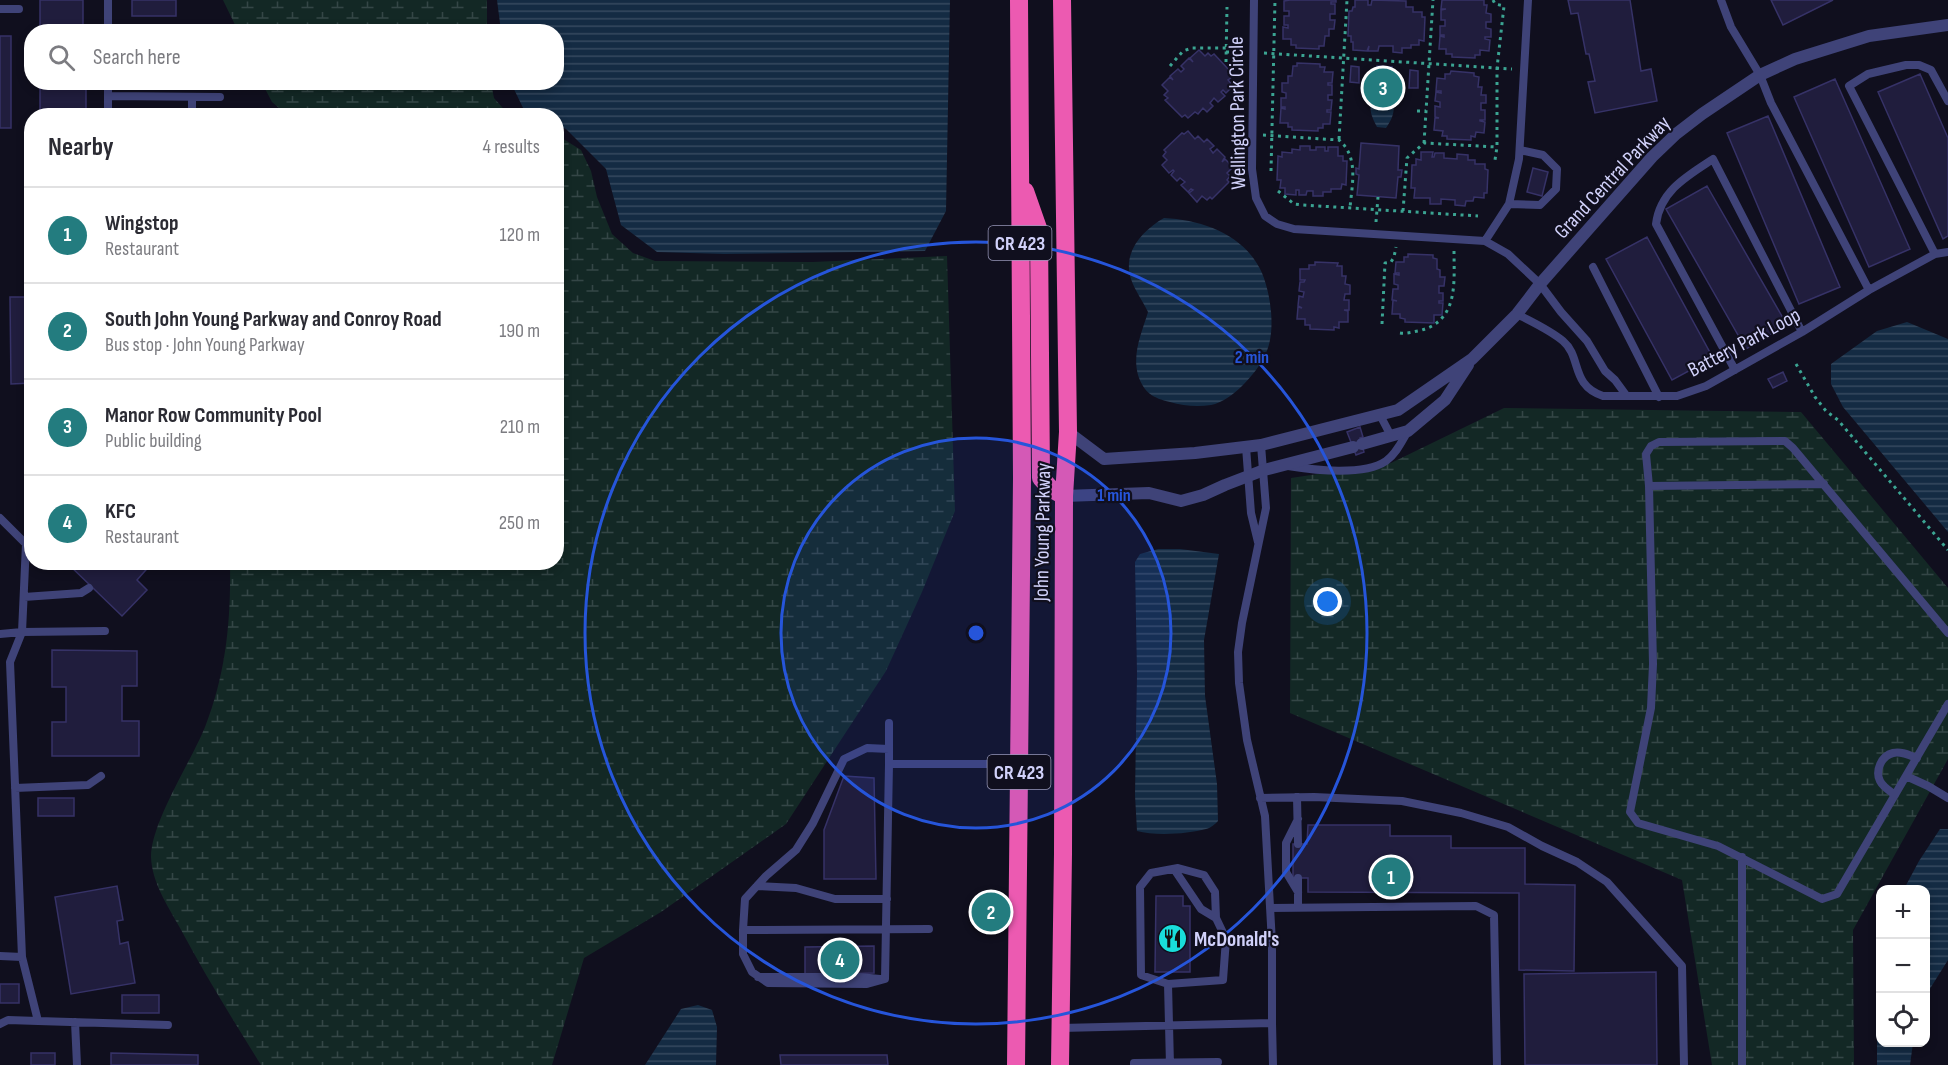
<!DOCTYPE html>
<html lang="en">
<head>
<meta charset="utf-8">
<style>
  body { margin:0; font-family:"Sofia Sans Condensed",sans-serif; background:#f2f2f3; color:#2b2b33 }
  .controls { position:absolute; right:18px; bottom:18px; display:grid; overflow:hidden; border-radius:12px; box-shadow:0 3px 9px #0003 }
  .controls button { width:54px; height:54px; display:grid; place-items:center; padding:0; border:0; border-bottom:2px solid #e1e1e2; background:#fff; color:#2b2b33; font:30px sans-serif }
  .you { position:absolute; left:1328px; top:602px; width:21px; height:21px; margin:-15px; border:4px solid #fff; border-radius:50%; background:#1a73e8; box-shadow:0 0 0 9px #1a73e833 }
  .badge { display:grid; place-items:center; width:39px; height:39px; border-radius:50%; background:#237c7f; color:#fff; font-size:20px; font-weight:700 }
  .pin { position:absolute; translate:-50% -50%; border:3px solid #fff; box-shadow:0 2px 6px #0006 }
  .list { margin:0; padding:0; list-style:none }
  h2 { display:flex; justify-content:space-between; align-items:center; height:78px; margin:0; padding:0 24px; font-size:26px }
  h2 small { font-size:20px; font-weight:400; color:#7c7c81 }
  .list li { display:grid; grid-template-columns:39px 1fr auto; gap:18px; align-items:center; box-sizing:border-box; height:96px; padding:0 24px; border-top:2px solid #e1e1e2 }
  .list b { display:block; font-size:22px; white-space:nowrap }
  .list p { margin:0; font-size:20px; white-space:nowrap; color:#7c7c81 }
  .list em { font-size:20px; font-style:normal; color:#7c7c81 }
  .icon { flex:none; width:33px; height:33px; fill:none; stroke:currentColor; stroke-width:2; stroke-linecap:round; stroke-linejoin:round }
  .map { position:relative; flex:none; width:1948px; height:1065px; overflow:hidden }
  .search { position:absolute; background:#fff; box-shadow:0 3px 9px #0003; left:24px; top:24px; width:540px; height:66px; display:flex; align-items:center; gap:15px; box-sizing:border-box; padding:0 21px; border-radius:24px; color:#7c7c81; font-size:22px }
  .panel { position:absolute; background:#fff; box-shadow:0 3px 9px #0003; left:24px; top:108px; width:540px; height:462px; border-radius:24px }
  .map>svg:first-child { display:block }
  .wetland { fill:url(#wetland-marsh) }
  .water { fill:url(#water-rules) }
  .building { fill:#201d3d; stroke:#363267; stroke-width:1.5 }
  .lines { fill:none; stroke-linecap:round; stroke-linejoin:round }
  .path { stroke:#3ba492; stroke-width:3; stroke-dasharray:3 4.5; stroke-linecap:butt }
  .lane { stroke:#3f4378; stroke-width:8 }
  .street { stroke:#3f4378; stroke-width:12 }
  .highway { stroke:#ec5ab1; stroke-width:18 }
  .ring { fill:none; stroke:#2655da; stroke-width:3 }
  .labels { text-anchor:middle; stroke-width:4.5; stroke-linejoin:round; paint-order:stroke }
  .shield { fill:#100f1e; stroke:#9797b8; stroke-width:1.5 }
  .shield-label { font-size:20px; font-weight:bold; fill:#d1d1fa }
  .street-label { font-size:21px; fill:#d1d1fa; stroke:#100f1e }
  .poi-label { font-size:21px; font-weight:bold; fill:#d1d1fa; stroke:#100f1e; text-anchor:start }
  .centre { fill:#2655da; stroke:#100f1e; stroke-width:3 }
  .ring-label { font-size:18px; text-anchor:middle; font-weight:bold; fill:#2655da; stroke:#100f1e; stroke-width:4.5; stroke-linejoin:round; paint-order:stroke }
</style>
</head>
<body>
<div class="map">
<svg width="1948" height="1065" viewBox="0 0 1948 1065">
  <defs>
    <pattern id="wetland-marsh" width="20" height="14" patternUnits="userSpaceOnUse" patternTransform="scale(1.5)"><rect width="20" height="14" fill="#132825"/><path d="M1 5h8M5 5V1M11 12h8M15 12V8" fill="none" stroke="#344646"/></pattern>
    <pattern id="water-rules" width="6" height="5" patternUnits="userSpaceOnUse" patternTransform="scale(1.5)"><rect width="6" height="5" fill="#142b43"/><path d="M0 2.5h6" fill="none" stroke="#35495f"/></pattern>
  </defs>
  <rect width="100%" height="100%" fill="#100f1e"/>
  <!-- wetland -->
  <path class="wetland" d="M223 0H487V31H238Z
    M262 83H491L494 98 509 115H287L272 102Z
    M557 135 581 150 591 171 597 197 612 234 633 253 655 261 813 262 947 256 955 511 922 592 886 671 786 824 661 912 584 958 552 1065H261C233 1020 205 975 180 928 168 906 152 883 151 857 151 822 191 762 205 727 226 674 231 620 230 563L556 562Z
    M1504 408 1801 412 1948 588V759L1853 930 1854 1065H1712L1682 880 1290 713 1291 478 1391 463Z"/>
  <!-- water -->
  <path class="water" d="M497 0H950L946 211 925 251 724 254 657 252 621 225 606 169 566 129 557 125 556 116 526 114 511 83 556 82V32L501 31Z
    M1380 88 1388 89C1396 104 1396 114 1386 128L1377 127C1368 110 1368 104 1380 88Z
    M1164 218C1204 220 1245 235 1262 273 1271 295 1276 331 1266 353 1261 365 1251 377 1242 386 1234 394 1222 403 1211 405 1198 407 1183 406 1170 402 1153 398 1144 393 1138 375 1132 353 1142 332 1148 312 1143 301 1135 291 1131 279 1122 252 1143 230 1164 218Z
    M1907 322 1948 339V532L1843 407 1831 384V364L1877 331Z
    M1158 549H1180L1219 554 1204 640 1205 696 1217 784 1218 821C1215 824 1211 828 1206 829 1188 834 1155 836 1137 831L1135 795 1137 674 1135 562 1140 554Z
    M1940 829H1948V960L1926 995V890L1904 889 1919 861Z
    M1880 935V1042L1913 1043 1910 1065H1877V983Z
    M698 1005 712 1010 717 1027 716 1065H645L681 1009Z"/>
  <!-- building -->
  <path class="building" d="M40 0H83V32H40Z
    M132 0H176V16H132Z
    M1290 0H1336V2H1331V4H1335V14H1330V20H1335L1334 29H1329V36H1325L1324 46H1319V49L1296 48V45H1291V39H1283V27L1288 28V25H1284V16H1289V11H1284V1Z
    M1355 0H1368V5H1371L1372 0 1406 1V7H1413V12H1422V17H1425L1424 41 1419 40V45H1411V48H1402V53L1393 52V46H1379L1378 51H1368L1369 46 1367 51 1353 50V42H1351V36H1348L1349 11H1352L1353 7H1355Z
    M1442 0H1484V5H1487L1486 13 1491 14V22H1486V28L1491 29V37H1485V39L1490 40 1489 51 1480 50V55H1475V58L1452 57V54H1446V49H1439L1440 36 1444 37V35H1440V26H1445V20H1441V10L1446 9H1441Z
    M1568 0H1630L1641 71 1651 69 1657 101 1595 113 1588 82 1595 81 1589 54H1586L1578 13 1571 14Z
    M1771 0H1833L1783 25Z
    M124 30H220V32H124Z
    M0 36H11V128H0Z
    M1199 50 1205 56 1208 53 1211 56 1214 54 1230 71 1228 73 1232 77 1228 80 1233 86 1226 93 1223 90 1221 92 1225 96 1218 102 1214 98 1210 103 1213 106 1207 112 1203 108 1198 114 1195 112 1188 118 1185 115 1182 117 1165 100 1168 98 1164 95 1168 91 1162 85 1170 77 1173 80 1170 76 1178 69 1181 72 1184 69 1181 66 1189 58 1193 62 1190 58Z
    M1297 63 1320 64V67H1325L1324 72H1333L1332 83H1328V85H1332V95H1328V100H1332L1331 110H1327V112H1331L1330 124H1323V128H1318V131L1292 130V127H1288V123H1280L1281 108 1285 109V107H1281V98H1286V93L1282 92V83H1288V76H1292L1293 66H1297Z
    M1351 66 1359 67V83L1350 82Z
    M1377 66 1392 67 1391 79 1376 78Z
    M1410 70 1418 71V88H1409Z
    M1451 71 1474 73V76L1479 77 1478 87H1482L1481 95H1486V103H1481V110H1485V120H1480V121L1485 122 1484 133 1476 132 1475 137 1471 136V140L1447 139V136H1442L1443 131 1434 130 1435 118H1439L1435 117V106L1440 107V102L1435 101 1436 92 1441 93V91H1436L1437 78 1445 79V74H1450Z
    M1920 74 1948 138V236L1943 239 1878 92Z
    M1835 79 1910 249 1869 267 1794 97Z
    M40 82H86V116H40Z
    M1768 116 1840 287 1799 304 1727 133Z
    M1188 131 1195 139 1198 136 1204 142 1207 139 1214 146 1210 149 1213 153 1217 149 1225 157 1222 162 1225 159 1233 167 1227 173 1230 176 1227 180 1229 182 1212 199 1210 197 1207 200 1202 196 1197 202 1189 193 1193 190 1191 189 1188 192 1181 185 1185 182 1180 178 1177 181 1171 175 1174 171 1173 170 1169 173 1162 165 1167 160 1163 156 1166 152 1164 150 1182 133 1184 134Z
    M1361 143 1399 146 1398 170H1402L1401 177H1398L1396 198 1357 195 1359 175 1356 174V168L1359 169Z
    M1300 146H1310V150H1316V147H1325V151H1328V147H1338V156H1343V161H1347L1346 185 1342 184 1341 189H1331V192H1323V196H1313V191H1307L1306 195H1299V190H1296V195L1285 194V188H1280L1281 180H1277L1278 156 1282 157V152L1292 153V149L1300 150Z
    M1421 152H1433L1432 157H1434L1435 153H1444V158L1457 159V154L1468 155V160H1475V164H1485V169L1488 170 1487 193H1484V198L1474 197 1473 201H1466L1465 206 1455 205V200L1441 199V204H1430V198H1414L1415 188H1411L1412 165H1416V159L1421 160Z
    M1533 168 1548 172 1542 196 1527 192Z
    M1707 186 1787 325 1746 349 1666 209Z
    M1647 237 1713 358 1672 380 1606 259Z
    M1408 254 1433 255V258L1437 259V269L1440 270V277H1445L1444 286H1439V293H1443V301H1439V303H1443L1442 315H1434V323L1405 322V319L1400 318V314H1392L1393 300 1397 301 1392 300 1393 289H1398V285L1394 284V274L1399 275V273H1395L1396 262H1404V257H1408Z
    M1315 262 1338 263 1337 266H1342V276H1346L1345 284 1350 285V294H1345L1344 300H1349V310H1344L1348 311V322H1339V328L1334 327V330L1310 329V325H1305V319H1297L1298 307 1302 308 1298 306 1299 296 1303 297 1304 292 1299 291 1300 282H1304L1305 280H1300V269H1309V265H1315Z
    M10 297H32V383L11 384Z
    M1783 372 1787 381 1773 388 1768 379Z
    M1360 427 1363 437 1360 438 1364 452 1356 455 1347 432Z
    M66 562H153L137 580 147 590 122 616Z
    M52 650 137 651V686H122V721H139V756H52V722H66V687H52Z
    M844 776 874 778 876 879H824V830Z
    M38 798H74V816H38Z
    M1308 825H1390V836H1451V848H1525V884L1575 885 1574 971 1519 970V893L1308 892V878H1293V844H1307Z
    M117 886 123 920 117 921 120 944 128 942 135 983 71 994 55 897Z
    M1156 896H1183V906H1190V972H1155Z
    M874 946V973L805 974V947Z
    M1656 972 1657 1065H1525L1524 974Z
    M0 984H19V1003H0Z
    M122 995H159V1013H122Z
    M31 1053H55V1065H31Z
    M111 1053 198 1055V1065H111Z
    M780 1055H887L888 1065H781Z"/>
  <g class="lines">
    <!-- path -->
    <path class="path" d="M1493 0 1495 4 1504 6 1497 68V147L1495 160
      M1226 52H1243
      M1264 53 1512 69
      M1226 62 1227 7
      M1170 66 1183 51 1192 48H1226
      M1417 111H1426
      M1263 135 1339 140C1359 157 1352 184 1350 208
      M1339 139 1347 0
      M1424 143 1433 0
      M1271 171 1275 0
      M1278 191 1294 204 1303 205 1478 216
      M1403 211 1407 158 1424 143 1496 147
      M1376 222 1378 197
      M1382 324 1385 263 1391 262 1394 257 1396 247
      M1400 333C1406 334 1412 332 1418 331 1459 322 1454 283 1454 250
      M1796 364 1815 397 1826 411 1838 420 1948 550"/>
    <!-- lane -->
    <path class="lane" d="M108 0V32
      M1254 0 1252 169 1256 198 1265 216 1277 224 1294 229 1485 241 1508 254 1540 284 1561 312 1587 341 1605 371 1615 380 1626 395
      M1721 0 1731 27 1760 75 1771 103 1869 290
      M0 9H19
      M108 82V116
      M108 96 220 97
      M192 97V116
      M1509 204 1540 205 1556 189 1557 169 1543 155 1520 150
      M1485 241 1509 204 1519 159 1528 0
      M1935 254 1849 86 1868 74 1906 65H1919L1931 70 1948 101
      M1593 267 1659 397
      M1517 314C1532 322 1550 330 1563 341 1582 357 1570 385 1603 396H1677L1706 386 1802 332 1869 290 1935 254 1948 252
      M1735 370 1656 224C1660 191 1687 176 1713 159L1802 332
      M1380 415 1391 436
      M1246 447 1251 513 1258 542
      M1288 466C1313 470 1364 476 1386 461 1396 454 1402 441 1408 431
      M1649 486 1824 484
      M0 518 26 544 22 632 10 662 22 957 38 1021 168 1025
      M24 597 81 593 89 588
      M1948 633 1793 448 1785 441 1659 442 1651 446 1646 454 1649 486 1653 664 1651 708 1630 812 1638 823 1718 846 1822 899 1837 894 1948 704
      M0 634 22 632 105 631
      M889 749 867 748 844 759 813 823 796 850 766 876 745 899 743 930V954L752 972 768 983 867 984 885 979 889 764V723
      M889 764H1019
      M1906 776 1928 786 1948 798
      M15 788 88 785 101 776
      M1895 795C1890 791 1883 787 1880 781 1875 771 1881 756 1893 753 1901 751 1909 755 1917 758
      M1297 797 1298 844
      M1260 798 1314 797 1402 801 1461 813 1508 827 1542 846 1577 862 1607 882 1682 966 1684 1065
      M1298 819 1286 843V872L1298 892
      M1742 857V1065
      M1174 869 1201 909 1216 918
      M757 886 796 888 835 899H887
      M1298 907V878
      M1270 908 1476 906 1494 915 1497 1065
      M743 930 929 929
      M0 956 22 957
      M758 977H859L880 979
      M1168 984 1141 975 1140 887 1151 873 1178 868 1204 875 1215 892 1216 918 1226 939
      M75 1022 77 1065
      M1272 1023 1273 1065
      M0 1024 8 1020 38 1021
      M1061 1028 1272 1023V943L1265 816 1247 740 1239 683 1238 652 1242 623 1266 508 1261 445
      M1134 1065V1063L1218 1062
      M1170 1065 1168 984 1223 980 1226 939 1272 938"/>
    <!-- street -->
    <path class="street" d="M1068 432 1104 459 1195 453 1261 445 1398 410 1472 359 1517 314 1540 284 1652 157 1676 134 1702 114 1760 75 1795 59 1869 36 1948 25
      M1362 444 1408 431 1445 400 1468 365
      M1064 496 1149 493 1181 501 1203 495 1225 485 1264 470 1353 447"/>
    <!-- highway -->
    <path class="highway" d="M1025 191 1039 231 1041 478 1050 488 1064 496
      M1016 1065 1022 478 1019 0
      M1060 1065 1063 854 1064 496 1068 432 1062 0"/>
  </g>
  <!-- distance rings -->
  <circle cx="976" cy="633" r="195" fill="#2655da" fill-opacity=".12"/>
  <g class="ring">
    <circle cx="976" cy="633" r="195"/>
    <circle cx="976" cy="633" r="391"/>
  </g>
  <!-- icons -->
  <defs>
    <symbol id="restaurant-disc" viewBox="-11 -11 22 22"><circle r="9.5" fill="#19dedb" stroke="#100f1e"/><path d="M-5-6h1v4h1v-4h1v4h1v-4h1v5L-1.5 .5V6h-2V.5L-5-1ZM5-6V6H3V1.5H1.5Q1.5-4 5-6Z" fill="#111"/></symbol>
  </defs>
  <g fill-rule="evenodd">
    <use href="#restaurant-disc" x="1156" y="922" width="33" height="33"/>
  </g>
  <g class="labels">
    <!-- shield labels -->
    <g class="shield">
      <rect x="988.5" y="226" width="63" height="34" rx="4.5"/>
      <rect x="987.5" y="755" width="63" height="34" rx="4.5"/>
    </g>
    <g class="shield-label">
      <text x="1020" y="250">CR 423</text>
      <text x="1019" y="779">CR 423</text>
    </g>
    <!-- street labels -->
    <g class="street-label">
      <text transform="translate(1237 113) rotate(-91)" y="7">Wellington Park Circle</text>
      <text transform="translate(1612 177) rotate(-47)" y="7">Grand Central Parkway</text>
      <text transform="translate(1744 342) rotate(-28)" y="7">Battery Park Loop</text>
      <text transform="translate(1042 532) rotate(-89)" y="7">John Young Parkway</text>
    </g>
    <!-- poi labels -->
    <g class="poi-label">
      <text x="1194" y="946">McDonald's</text>
    </g>
  </g>
  <circle cx="976" cy="633" r="9" class="centre"/>
  <g class="ring-label">
    <text x="1252" y="363">2 min</text>
    <text x="1114" y="501">1 min</text>
  </g>
</svg>
<div class="controls">
<button>+</button>
<button>−</button>
<button><svg class="icon" aria-label="locate" viewBox="0 0 24 24"><circle cx="12" cy="12" r="6"/><path d="M12 2v4M12 18v4M2 12h4M18 12h4"/></svg></button>
</div>
<div class="you"></div>
<div class="pin badge" style="left:1391px;top:877px">1</div>
<div class="pin badge" style="left:991px;top:912px">2</div>
<div class="pin badge" style="left:1383px;top:88px">3</div>
<div class="pin badge" style="left:840px;top:960px">4</div>
<div class="search"><svg class="icon" aria-label="search" viewBox="0 0 24 24"><circle cx="10" cy="10" r="6"/><path d="M15 15l6 6"/></svg>Search here</div>
<section class="panel">
<h2>Nearby<small>4 results</small></h2>
<ul class="list">
<li><span class="badge">1</span><div><b>Wingstop</b><p>Restaurant</p></div><em>120 m</em></li>
<li><span class="badge">2</span><div><b>South John Young Parkway and Conroy Road</b><p>Bus stop · John Young Parkway</p></div><em>190 m</em></li>
<li><span class="badge">3</span><div><b>Manor Row Community Pool</b><p>Public building</p></div><em>210 m</em></li>
<li><span class="badge">4</span><div><b>KFC</b><p>Restaurant</p></div><em>250 m</em></li>
</ul>
</section>
</div>
</body>
</html>
